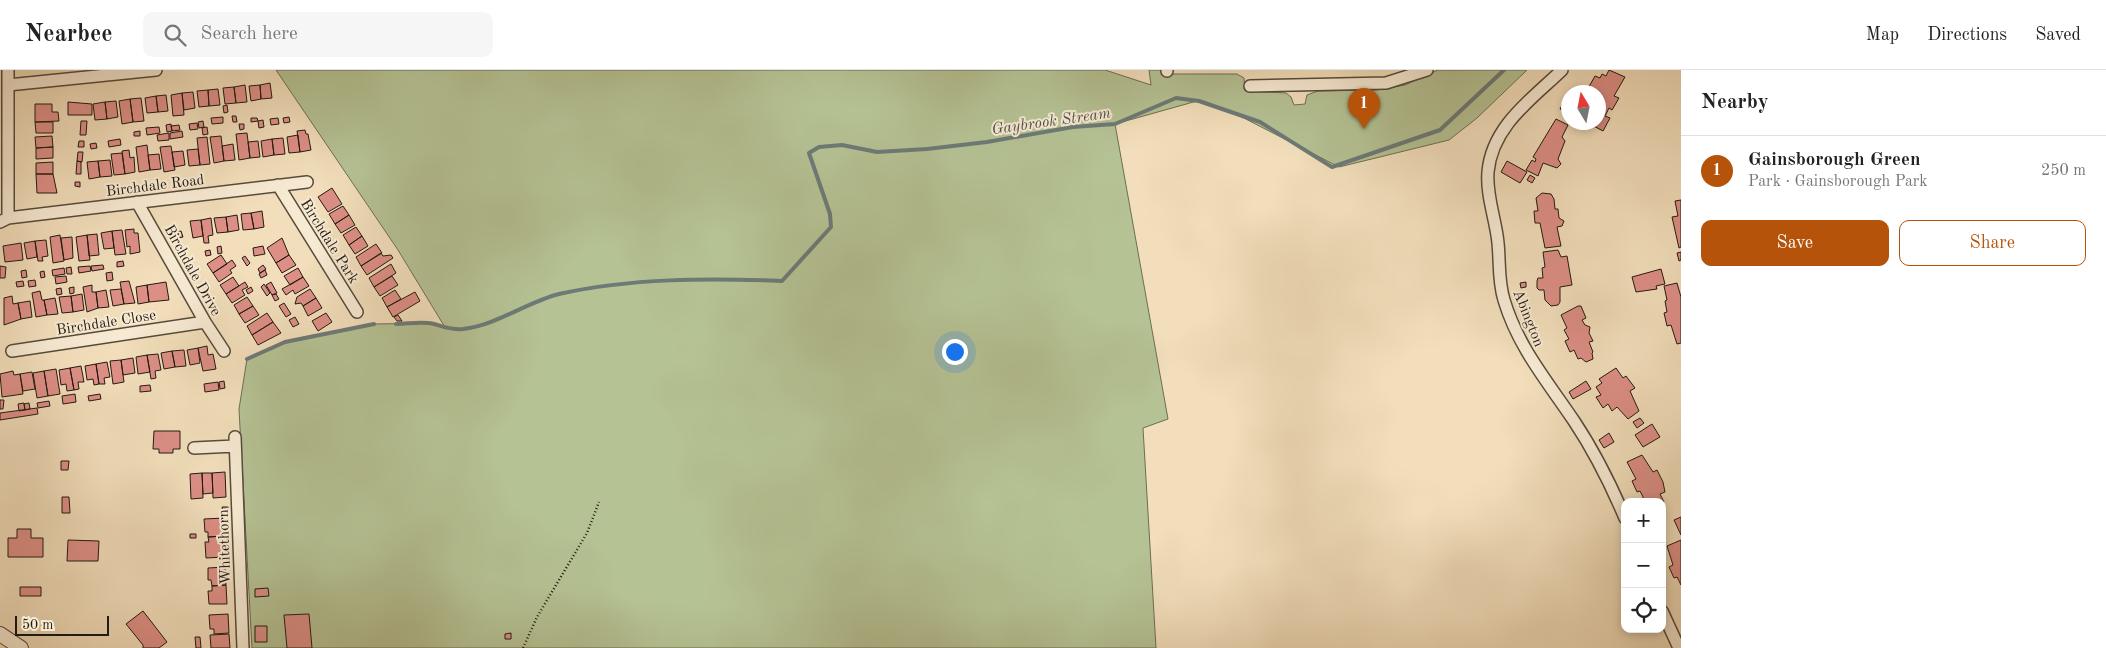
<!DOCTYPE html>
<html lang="en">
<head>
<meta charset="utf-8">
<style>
  body { margin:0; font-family:"Old Standard TT",serif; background:#f6f6f6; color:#222 }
  .controls { position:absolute; right:15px; bottom:15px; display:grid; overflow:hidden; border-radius:10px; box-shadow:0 2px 8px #0003 }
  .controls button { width:45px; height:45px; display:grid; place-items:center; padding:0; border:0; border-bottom:1px solid #e0e0e0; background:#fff; color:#222; font:25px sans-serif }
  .compass { position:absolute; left:1561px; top:15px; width:45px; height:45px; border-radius:50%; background:#fff; box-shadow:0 2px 8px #0003; rotate:350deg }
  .scale { position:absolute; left:15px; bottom:12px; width:94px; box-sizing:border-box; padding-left:5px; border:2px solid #231a12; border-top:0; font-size:14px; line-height:18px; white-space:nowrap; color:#231a12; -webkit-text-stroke:4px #f7ead3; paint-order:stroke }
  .you { position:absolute; left:954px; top:281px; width:18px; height:18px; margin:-12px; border:4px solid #fff; border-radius:50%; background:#1a73e8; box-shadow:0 0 0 8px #1a73e833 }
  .badge { display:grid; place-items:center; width:32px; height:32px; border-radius:50%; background:#b45309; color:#fff; font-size:16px; font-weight:700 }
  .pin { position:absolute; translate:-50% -41px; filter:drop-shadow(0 1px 2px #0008) }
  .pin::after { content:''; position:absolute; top:26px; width:18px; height:15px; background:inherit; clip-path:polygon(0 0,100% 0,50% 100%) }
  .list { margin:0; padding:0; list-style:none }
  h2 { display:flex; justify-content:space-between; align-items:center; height:65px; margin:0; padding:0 20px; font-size:21px }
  h2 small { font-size:16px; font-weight:400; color:#767676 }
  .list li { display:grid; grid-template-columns:32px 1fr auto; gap:15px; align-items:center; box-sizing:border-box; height:70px; padding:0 20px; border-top:1px solid #e0e0e0 }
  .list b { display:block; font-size:19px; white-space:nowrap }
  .list p { margin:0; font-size:16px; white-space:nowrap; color:#767676 }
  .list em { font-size:16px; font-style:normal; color:#767676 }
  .actions { display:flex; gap:10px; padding:15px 20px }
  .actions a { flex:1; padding:11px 0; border:1px solid #b45309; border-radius:10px; text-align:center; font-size:18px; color:#b45309 }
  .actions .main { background:#b45309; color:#fff }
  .icon { flex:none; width:28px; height:28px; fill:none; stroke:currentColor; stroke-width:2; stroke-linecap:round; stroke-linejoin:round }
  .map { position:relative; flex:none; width:1681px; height:578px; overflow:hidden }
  header { display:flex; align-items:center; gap:30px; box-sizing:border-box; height:70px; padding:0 25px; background:#fff; border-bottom:1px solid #e0e0e0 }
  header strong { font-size:24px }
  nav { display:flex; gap:28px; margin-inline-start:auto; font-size:18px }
  .search { width:350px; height:45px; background:#f6f6f6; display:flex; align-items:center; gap:12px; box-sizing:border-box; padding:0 18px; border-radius:10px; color:#767676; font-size:19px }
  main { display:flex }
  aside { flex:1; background:#fff }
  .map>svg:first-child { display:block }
  .green { fill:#b5c294; stroke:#6c6e53 }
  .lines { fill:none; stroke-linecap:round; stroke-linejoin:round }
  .stream { stroke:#6d7a77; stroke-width:4 }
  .building { fill:#dd8f86; stroke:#231a12 }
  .minor-casing { stroke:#574b3c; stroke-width:14 }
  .tertiary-casing { stroke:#574b3c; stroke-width:16 }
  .path { stroke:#231a12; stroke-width:2.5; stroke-dasharray:1 2.5; stroke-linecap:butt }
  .minor { stroke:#f7ead3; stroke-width:11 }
  .tertiary { stroke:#f7ead3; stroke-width:14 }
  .labels { text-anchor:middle; stroke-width:4; stroke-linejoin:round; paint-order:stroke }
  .street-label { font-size:15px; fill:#231a12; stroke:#f7ead3 }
  .water-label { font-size:16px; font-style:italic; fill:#4e524d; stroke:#f7ead3 }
</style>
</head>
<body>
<header>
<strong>Nearbee</strong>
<div class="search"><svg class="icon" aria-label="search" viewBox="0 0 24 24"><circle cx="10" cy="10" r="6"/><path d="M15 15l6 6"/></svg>Search here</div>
<nav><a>Map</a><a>Directions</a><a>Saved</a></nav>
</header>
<main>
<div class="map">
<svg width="1681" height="578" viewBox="0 0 1681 578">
  <rect width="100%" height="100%" fill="#f2debb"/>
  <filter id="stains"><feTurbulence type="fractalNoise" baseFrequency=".004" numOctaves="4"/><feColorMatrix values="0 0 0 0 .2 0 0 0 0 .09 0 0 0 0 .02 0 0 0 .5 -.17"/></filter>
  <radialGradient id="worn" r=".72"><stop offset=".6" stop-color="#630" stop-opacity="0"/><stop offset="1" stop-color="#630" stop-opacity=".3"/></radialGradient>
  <!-- green -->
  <path class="green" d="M276 0H1105L1151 15 1149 0H1161L1162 4H1237L1244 8 1245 21 1286 23 1291 27 1294 35 1305 34 1307 25 1318 21 1377 20 1405 15 1438 0H1527L1477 48 1449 70 1339 97 1238 45 1197 31 1115 54 1168 349 1143 358 1156 578H252L239 339 247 289 285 272 374 254 433 253 446 259 398 180Z"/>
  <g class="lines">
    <!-- stream -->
    <path class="stream" d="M396 254C408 254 423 251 434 254 445 257 451 260 463 259 497 255 527 232 559 224 631 208 708 208 782 211L831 157 830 144 809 83 819 77 842 75 877 82 927 79 987 72 1073 57 1115 54 1176 28 1199 31 1260 52 1332 97 1440 60 1504 0
      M247 289 285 272 374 254"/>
  </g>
  <!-- building -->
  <path class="building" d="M1609 0 1625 7 1614 26 1619 28 1612 40 1609 38 1605 46 1610 48 1603 61 1588 53 1587 55 1582 52H1598V22H1586L1595 6 1600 8 1602 4 1606 6Z
    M270 13 272 28 261 29 260 15Z
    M245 15 247 32 236 33 234 17Z
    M260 15 261 29 251 31 249 16Z
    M234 17 236 33 225 34 223 18Z
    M218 19 220 35 209 36 208 20Z
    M208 20 209 36 199 37 197 21Z
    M193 22 195 38 184 40 182 23Z
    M182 23 184 45 173 46 171 25Z
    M166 25 168 41 158 42 156 26Z
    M156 26 158 42 147 43 145 28Z
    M1567 26 1568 27V43L1560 39Z
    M141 28 144 51 133 52 130 29Z
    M130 29 133 52 122 54 119 31Z
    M116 31 118 47 107 49 105 32Z
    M68 32 92 34V45H68Z
    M105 32 107 49 95 50 93 34Z
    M35 34H52V42H58L59 51 35 52Z
    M227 35 228 42 224 43 223 36Z
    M232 46H236L237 52H233Z
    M223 47V53L212 54 211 48Z
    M289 47 290 52 284 53 283 48Z
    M251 48H257L258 51 251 52Z
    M278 48 279 54 271 55 270 49Z
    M1556 49 1568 55 1562 67 1565 71 1558 89 1561 94 1557 98 1543 93 1538 106 1526 100 1532 90 1535 92 1536 89 1533 87Z
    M263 50 264 57 259 58 258 51Z
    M81 51H87L86 65H80Z
    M203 51 204 57 199 58 198 52Z
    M35 52H53V63H36Z
    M197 53 198 59 190 60 189 54Z
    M171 54 172 61 167 62 166 55Z
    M239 54H244V59L240 60Z
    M179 55 180 60 172 61 171 56Z
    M159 57 160 63 147 65 146 58Z
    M207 57 208 64 203 65 202 58Z
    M305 60 306 64H308L311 80 300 82 297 61Z
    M140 61V66H134V62Z
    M182 61 183 67 170 69V63Z
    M169 63V70L158 71 157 65Z
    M247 63 250 88 239 90 236 64Z
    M298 65 300 82 289 83 287 67Z
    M52 66 53 77 36 78 35 67Z
    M221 66 224 91 214 93 210 67Z
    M207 67 210 94 200 95 197 68Z
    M283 68 285 84 274 85 272 69Z
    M120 69 121 75 109 77 108 71Z
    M272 69 274 85 263 87 261 71Z
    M79 71H84V77H78Z
    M258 71 260 87 250 88 248 72Z
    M96 73 97 78 91 79 90 74Z
    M233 74 235 90 224 91 222 76Z
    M147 75 150 100 139 102 136 77Z
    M171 76 175 100 164 102 160 77Z
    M53 77V88L36 89V78Z
    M198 79 200 95 189 96 187 80Z
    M129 80 130 88 134 87 135 102 125 104 122 81Z
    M183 81 185 95 174 97 172 82Z
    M78 82H83L82 92 77 91Z
    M122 83 125 104 114 105 111 84Z
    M159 84 161 99 150 100 148 85Z
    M110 90 112 106 100 107 98 91Z
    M77 91 81 92V104H76Z
    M98 91 100 107 89 109 87 92Z
    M1507 91 1527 102 1520 113 1501 102Z
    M53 92V104H36V93Z
    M36 104H53L57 123H37Z
    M1530 105 1535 108 1532 113 1527 110Z
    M75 112H80V117L75 116Z
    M332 118 342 134 328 142 318 127Z
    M1542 123 1551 124 1554 129 1555 139H1558L1559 148 1564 151 1562 156 1557 157 1561 176 1545 178 1540 153H1535L1534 141H1538L1536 128Z
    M1681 130V177L1679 178 1672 147 1678 146 1675 131Z
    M343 136 349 145 335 154 329 144Z
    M262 141 264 157 254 159 251 143Z
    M251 143 254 159 243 160 241 144Z
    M237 145 239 160 228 162 226 147Z
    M349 145 355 155 341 163 335 154Z
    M226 147 228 162 217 163 214 148Z
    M211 148 213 165 208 166 209 173H204L201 150Z
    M201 150 203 166 193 168 190 151Z
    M356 157 362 166 349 175 343 165Z
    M134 159V163H138L140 182 130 184V176L127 177 125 160Z
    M122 160 126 184 115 185 112 161Z
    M112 161 114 178 104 179 101 163Z
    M181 161 183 167 174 169 171 163Z
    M97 164 99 185 89 186 87 165Z
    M60 165 64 191 53 193 50 167Z
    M87 165 90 190 79 191 76 167Z
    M362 166 368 176 355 184 349 175Z
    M72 167 73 188 64 190 61 168Z
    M282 168 289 185 276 193 267 178Z
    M46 170 48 186 42 187 43 191H38L35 171Z
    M35 171 37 187 27 189 24 173Z
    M21 173 23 190 5 192 3 176Z
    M376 174 382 183 361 196 356 187Z
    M221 176 222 183 218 184 217 177Z
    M263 176 265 184 254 186 253 178Z
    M210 180 211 185 206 186 205 181Z
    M1558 180 1561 187 1567 186 1572 215 1560 217V232L1558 235 1551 236 1545 230 1544 220H1539L1537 218V211L1538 208H1543L1542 198 1545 197 1543 182Z
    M1681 182V190L1679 191 1677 183Z
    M381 183 383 186 391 185 393 188 367 205 361 196Z
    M221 185 227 194 213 203 207 194Z
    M289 185 296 195 282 203 276 193Z
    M245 186 250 193 247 196 242 188Z
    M232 190 236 196 230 200 232 203 219 212 213 203Z
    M123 191 124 196 117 197V192Z
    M391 194 396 203 374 217 369 208Z
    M103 195 104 199 92 201 91 196Z
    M263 195 266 199 260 203 258 199Z
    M0 196 6 197 5 208H0Z
    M90 196 91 201 79 203 78 197Z
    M71 197 72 204H67L66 198Z
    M64 198 65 204 53 206 52 200Z
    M298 198 303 207 290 215 284 206Z
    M1661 199 1665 214 1656 216 1657 219 1636 222 1632 207Z
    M26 200 27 207 22 208 21 201Z
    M265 200 267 205 261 208 259 204Z
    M44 201 45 207 41 208 40 202Z
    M112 202 113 210 107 211 106 203Z
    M66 206 67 212 56 214 55 207Z
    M392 206 398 215 380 226 374 217Z
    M233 207 239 216 226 224 220 215Z
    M303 207 309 216 295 224 293 220 286 225 282 219Z
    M35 210 36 216 29 217 28 211Z
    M23 211 24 216 17 217 16 212Z
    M129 211 135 233 124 234 120 212Z
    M166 212 169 230 149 232 147 215Z
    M245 212 248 217 242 220 245 225 232 233 226 224Z
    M271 212 277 223 272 225 266 215Z
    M1526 212V217L1521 218 1520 213Z
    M1677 213 1681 227V273L1677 274 1671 255 1667 256 1664 243 1667 242 1665 231 1667 230 1664 216Z
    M264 214 270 223 267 226 261 217Z
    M92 215V222H96L98 238 87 242 83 217Z
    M147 215 149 232 138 234 136 217Z
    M74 217V223L70 224 69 218Z
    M251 217 253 221 248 224 246 220Z
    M61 218 62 224 57 225 56 219Z
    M121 219 124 234 113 236 110 220Z
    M310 219 316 228 303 236 301 233 295 234 297 227Z
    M106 220 109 237 98 238 96 222Z
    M395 220 401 229 387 237 382 228Z
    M40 221 42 230H44L47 245 36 247 32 223Z
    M415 222 420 231 393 247 387 237Z
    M82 224 84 240 73 242 71 226Z
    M276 224 279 229 275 231 272 225Z
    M12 226 13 234 18 233 21 249 4 255V228Z
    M71 226 73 242 62 243 59 227Z
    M247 227 253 236 239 244 234 235Z
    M55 228 58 244 47 245 44 230Z
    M316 228 322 238 308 246 303 236Z
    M30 231 32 247 21 249 18 233Z
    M284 233 291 244 286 247 279 236Z
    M253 236 259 245 245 253 239 244Z
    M1578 236H1581L1586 248 1582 250 1585 255 1590 257 1589 263 1593 271 1589 272 1593 282 1592 283 1593 289 1586 292 1581 288 1578 289 1574 280 1570 282 1565 271 1569 269 1564 260 1567 258 1561 245Z
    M267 243 273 252 252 265 247 256Z
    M326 243 332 252 318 261 312 251Z
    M398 245 402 251H397L394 247Z
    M295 247 299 254 293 257 289 250Z
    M273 252 281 263 258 275 252 265Z
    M207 276 208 285 213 284 216 299 203 301 198 278Z
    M198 278 200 293 190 295 187 280Z
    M184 280 186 296 175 297 172 281Z
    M172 281 175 297 164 299 161 283Z
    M158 284 161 300 155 301 156 308 151 309 147 285Z
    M147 285 150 302 138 304 136 287Z
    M133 288 135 303 123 305 121 290Z
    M121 290 124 312 113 314 110 291Z
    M107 292 110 307 104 308 105 314H99L96 294Z
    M96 294 99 314 94 315 93 309 87 310 85 296Z
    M81 296 84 312H78L79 319 74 320 70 298Z
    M70 298 74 320 67 321 66 314 61 315 59 300Z
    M1616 298 1623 308 1626 306 1635 318 1630 321 1639 341 1628 349 1617 337 1612 341 1608 334 1603 338 1596 327 1601 325 1596 317 1602 313 1599 309Z
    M56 299 60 324 48 326 44 301Z
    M13 301 14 305 20 304 23 324 2 327 0 304Z
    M44 301 48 326 37 328 33 303Z
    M32 302 35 319 23 321 20 304Z
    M224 311 225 318 220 319 219 312Z
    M1586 311 1591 319 1573 329 1569 322Z
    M218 312 219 320 205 322 204 314Z
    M150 315 151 321 140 322V316Z
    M75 324 76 332 63 334 62 326Z
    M100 324 101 329 89 331 88 326Z
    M0 330H4L3 339H0Z
    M49 331 50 336 38 338 37 333Z
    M24 333 25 340 19 341 18 334Z
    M29 333 30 339 25 340 24 334Z
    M37 338 38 344 0 350V343Z
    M1640 348 1644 353 1637 358 1633 352Z
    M1652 354 1660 367 1643 377 1635 365Z
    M154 361H180V379H173V383H159V379H153Z
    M1609 363 1614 372 1604 378 1599 370Z
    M1642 385 1653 402 1657 400 1663 412 1665 422 1660 424 1664 432 1662 433 1645 431 1640 421 1637 422 1632 411 1636 409 1627 392Z
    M61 391H69L68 400H61Z
    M225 402 226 427 213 428 212 403Z
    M202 403H212L213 423 203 424Z
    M202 403 203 428 191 429 190 404Z
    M62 427H69L70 443H62Z
    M222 437H228V442H223Z
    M1681 447V465L1674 450Z
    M224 448 225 466 208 467V462H205L204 449Z
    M17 459H31V468H43V487H8V468H17Z
    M190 464H196V468H190Z
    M225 466 226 487 206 488 205 472H209L208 467Z
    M68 470 99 471 98 491H67Z
    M1681 470V515L1677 507 1674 508 1669 497 1673 495 1667 476Z
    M225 497 226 515 212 516 211 510H208V498Z
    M226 515 227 534H209L208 521H212V516Z
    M20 517H41V526H20Z
    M268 518 269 526 255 527V519Z
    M143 541 167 572 159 578H143V575L126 554Z
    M228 544 229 563 214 564V559H210L209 545Z
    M309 544 312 578H287L284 545Z
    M255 556H267V572H255Z
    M511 563V569H505V564Z
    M229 564 230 578H211L210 565Z
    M195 567H200L201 578H196Z"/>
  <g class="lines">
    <defs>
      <path id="minor" d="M1167 0V1
        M1562 0C1532 29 1492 56 1488 102 1486 126 1496 150 1498 173 1500 192 1498 211 1504 230 1518 277 1547 311 1574 351 1594 381 1611 415 1625 448
        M8 15 156 0
        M1250 16 1386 13 1427 0
        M278 115 357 242
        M137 132 205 252 224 281
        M8 148V0
        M0 152 8 148 307 112
        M12 281 205 252
        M235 367 243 578
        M194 378 235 376
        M1662 541 1679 578"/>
      <path id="tertiary" d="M0 564 21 578"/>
    </defs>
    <!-- minor casing -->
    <use href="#minor" class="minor-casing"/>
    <!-- tertiary casing -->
    <use href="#tertiary" class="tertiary-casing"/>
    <!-- path -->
    <path class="path" d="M523 578 537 547 587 463 599 432"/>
    <!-- minor -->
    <use href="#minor" class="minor"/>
    <!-- tertiary -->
    <use href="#tertiary" class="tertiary"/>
  </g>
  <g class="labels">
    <!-- street labels -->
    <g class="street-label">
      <text transform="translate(155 115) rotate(-7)" y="5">Birchdale Road</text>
      <text transform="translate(330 171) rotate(58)" y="5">Birchdale Park</text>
      <text transform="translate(193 200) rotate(61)" y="5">Birchdale Drive</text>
      <text transform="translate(1529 248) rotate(68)" y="5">Abington</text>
      <text transform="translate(106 252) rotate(-9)" y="5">Birchdale Close</text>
      <text transform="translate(224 477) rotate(-92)" y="5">Whitethorn</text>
    </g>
    <!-- water labels -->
    <g class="water-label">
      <text transform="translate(1051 50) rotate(-8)" y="6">Gaybrook Stream</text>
    </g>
  </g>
  <rect width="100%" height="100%" filter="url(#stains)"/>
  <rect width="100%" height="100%" fill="url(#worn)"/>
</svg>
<div class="controls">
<button>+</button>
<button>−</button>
<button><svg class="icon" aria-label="locate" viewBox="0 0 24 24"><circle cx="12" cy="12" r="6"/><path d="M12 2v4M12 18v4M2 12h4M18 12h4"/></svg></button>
</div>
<svg class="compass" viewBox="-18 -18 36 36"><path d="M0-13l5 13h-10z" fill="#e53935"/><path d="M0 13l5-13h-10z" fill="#767676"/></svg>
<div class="scale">50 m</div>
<div class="you"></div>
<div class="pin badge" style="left:1364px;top:59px">1</div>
</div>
<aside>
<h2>Nearby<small></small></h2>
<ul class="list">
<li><span class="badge">1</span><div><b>Gainsborough Green</b><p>Park · Gainsborough Park</p></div><em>250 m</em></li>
</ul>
<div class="actions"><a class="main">Save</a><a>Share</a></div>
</aside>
</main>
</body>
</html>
